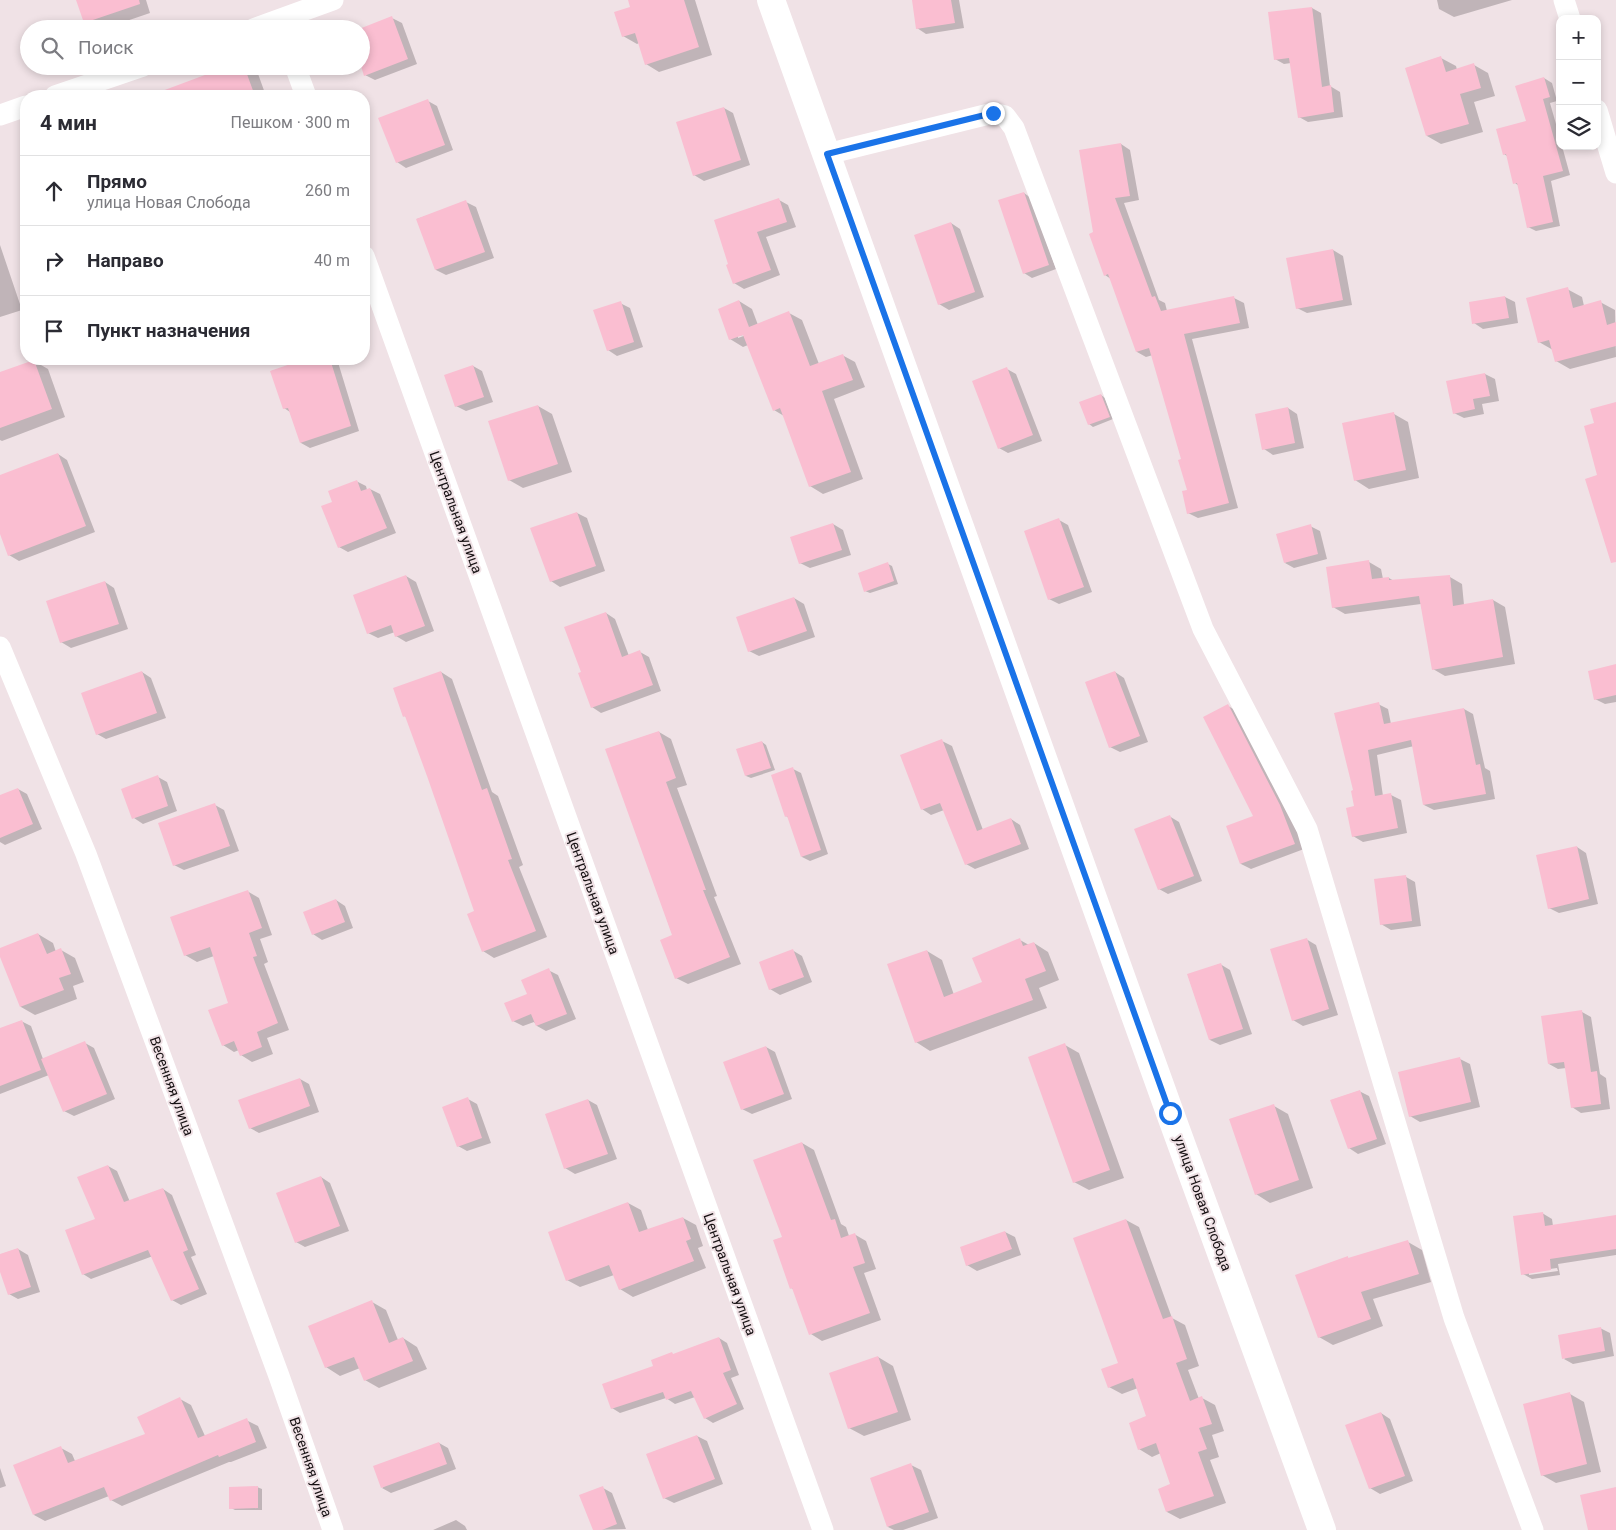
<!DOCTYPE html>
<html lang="ru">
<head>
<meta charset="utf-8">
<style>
  body { margin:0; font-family:Roboto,sans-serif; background:#f7f7f7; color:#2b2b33 }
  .controls { position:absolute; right:15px; top:15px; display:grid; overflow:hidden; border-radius:10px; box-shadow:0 2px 8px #0003 }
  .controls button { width:45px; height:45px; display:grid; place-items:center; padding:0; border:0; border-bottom:1px solid #e1e1e2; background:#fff; color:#2b2b33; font:25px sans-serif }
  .stop { position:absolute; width:15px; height:15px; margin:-11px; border:4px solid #1a73e8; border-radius:50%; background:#fff }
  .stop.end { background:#1a73e8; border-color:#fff; box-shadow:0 1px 5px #0008 }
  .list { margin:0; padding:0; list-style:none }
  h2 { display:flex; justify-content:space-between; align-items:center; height:65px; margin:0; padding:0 20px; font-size:21px }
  h2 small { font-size:16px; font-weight:400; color:#7c7c81 }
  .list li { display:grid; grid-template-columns:32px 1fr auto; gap:15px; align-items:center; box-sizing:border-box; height:70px; padding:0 20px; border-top:1px solid #e1e1e2 }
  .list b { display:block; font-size:19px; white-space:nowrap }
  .list p { margin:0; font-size:16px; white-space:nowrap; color:#7c7c81 }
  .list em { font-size:16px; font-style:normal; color:#7c7c81 }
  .icon { flex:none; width:28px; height:28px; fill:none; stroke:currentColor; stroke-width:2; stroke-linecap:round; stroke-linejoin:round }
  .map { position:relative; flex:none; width:1616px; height:1530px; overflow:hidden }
  .search { position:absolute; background:#fff; box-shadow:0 2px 8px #0003; left:20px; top:20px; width:350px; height:55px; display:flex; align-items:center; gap:12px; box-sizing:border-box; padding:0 18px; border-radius:28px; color:#7c7c81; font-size:19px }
  .panel { position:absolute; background:#fff; box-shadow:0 2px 8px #0003; left:20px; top:90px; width:350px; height:275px; border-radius:20px }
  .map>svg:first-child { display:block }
  .shadow { fill:#0003; fill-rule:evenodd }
  .building { fill:#fabed1 }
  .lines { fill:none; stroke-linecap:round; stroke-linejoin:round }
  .minor { stroke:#fff; stroke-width:21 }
  .tertiary { stroke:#fff; stroke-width:28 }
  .route { stroke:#1a73e8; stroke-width:6 }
  .labels { text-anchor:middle; stroke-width:4; stroke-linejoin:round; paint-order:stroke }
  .street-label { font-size:14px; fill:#161113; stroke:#f0e2e6 }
</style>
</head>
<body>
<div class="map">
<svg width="1616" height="1530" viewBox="0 0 1616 1530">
  <rect width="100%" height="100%" fill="#f0e2e6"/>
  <!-- shadow -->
  <path class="shadow" d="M77 0H146L150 13 103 29H97L85 22Z
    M629 0H695L712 55 659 72 646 64 639 43 637 44 623 36 631 8Z
    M913 0H959L964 28 926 34 917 28Z
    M1437 0H1512L1454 17 1439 9Z
    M1312 8 1321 13 1330 86 1340 92 1343 117 1308 122 1299 117 1291 63 1284 64 1275 59Z
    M392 18 402 23 417 64 375 80 365 75Z
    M1441 58 1456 66 1457 70 1474 65 1488 73 1495 96 1474 102 1483 132 1441 144 1427 136Z
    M233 66H248L257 71 266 96H151Z
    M1544 78 1552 83 1557 101 1550 103 1560 138V146H1562L1570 175 1551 181 1560 226 1536 231 1528 227 1519 186 1515 183 1507 156 1504 154 1528 122Z
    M428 101 437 106 453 150 406 168 397 162Z
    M724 108 733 113 750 165 704 181 694 175Z
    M1121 144 1130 150 1139 200 1124 203 1159 300 1165 303 1167 311 1234 298 1244 303 1249 328 1192 339 1238 508 1198 518 1188 513 1189 491 1183 460 1153 355 1146 357 1137 352 1111 279 1105 275 1094 233Z
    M1024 193 1031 198 1056 269 1032 278 1024 273Z
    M779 200 788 205 796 227 766 237 780 275 744 289 734 283 728 266Z
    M466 202 476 207 494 258 446 275 436 270 417 219Z
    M951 223 960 229 984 297 949 310 939 304Z
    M0 245 22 310 0 317Z
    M1333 250 1343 256 1352 305 1307 313 1297 308Z
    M1567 289 1582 297 1584 306 1600 302 1615 310 1616 357 1570 369 1556 361 1553 350 1539 342Z
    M1505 297 1515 302 1518 323 1483 329 1474 323 1470 303Z
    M739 301 752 309 758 325 789 313 802 320 819 364 842 355 855 362 865 387 834 399 863 479 823 494 810 486 784 416 774 410 748 345 743 347 730 339ZM749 334 738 338V336Z
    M620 303 630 308 643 347 617 356 608 350Z
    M309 359H337L359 431 310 448 301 443 290 412 284 408 272 371Z
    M34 361 48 369 65 417 2 441 0 440V373Z
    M473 366 482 371 493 402 466 411 456 406Z
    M1007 369 1016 374 1042 441 1008 453 999 448Z
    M1485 374 1495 379 1499 401 1482 404 1484 414 1464 418 1454 413Z
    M1101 395 1105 398 1113 419 1093 427 1089 424Z
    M538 406 552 414 572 472 523 488 509 480Z
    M1288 408 1297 414 1304 448 1273 455 1264 449Z
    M1394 414 1408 422 1419 478 1369 489 1355 480Z
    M58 454 67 460 95 532 19 561 9 555 0 530V476Z
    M356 481 366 486 367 490 370 489 380 494 396 533 348 552 339 547 334 502Z
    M577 513 587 518 605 571 560 587 551 581Z
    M1059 520 1068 525 1092 592 1059 604 1049 599Z
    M833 524 843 530 851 555 810 568 800 563Z
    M1310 526 1320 531 1327 559 1294 568 1285 563Z
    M1369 562 1381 569 1383 579 1389 578 1394 581 1450 577 1462 584 1464 605 1493 600 1505 607 1515 664 1445 676 1433 669 1421 604 1345 614 1333 607Z
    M888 564 892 566 898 584 870 593 865 591Z
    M406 576 416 582 434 631 406 642 396 636 395 632 378 638 368 633Z
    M105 582 114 588 128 629 71 648 61 642Z
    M794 598 804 604 815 637 759 656 749 651Z
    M606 613 615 619 629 656 640 652 649 657 661 691 601 713 592 707 582 673Z
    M1616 666V702L1605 704 1595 699Z
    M142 672 151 678 166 718 106 739 97 734Z
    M441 672 452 679 492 792 498 796 523 865 519 867 547 937 494 958 483 951 476 911 407 717 404 716Z
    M1115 672 1124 678 1148 742 1120 752 1110 747Z
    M1378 704 1388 709 1391 724 1464 709 1473 714 1485 768 1490 771 1495 799 1434 810 1424 805 1414 746 1377 755 1383 796 1391 795 1401 800 1407 833 1363 842 1353 836 1356 807 1353 792Z
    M1228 706 1237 711 1289 811 1304 849 1251 869 1241 864 1228 827 1254 817Z
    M659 732 671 739 687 785 677 788 717 896 714 897 741 964 688 984 676 978 673 936 607 750Z
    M942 741 952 746 983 830 1011 819 1020 825 1029 849 975 869 966 864 944 810 931 815 922 809Z
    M762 742 766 745 775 770 751 778 746 776Z
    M793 769 801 773 828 854 810 861 802 857 789 818 786 816Z
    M158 777 167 782 177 811 143 824 134 818Z
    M18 789 27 794 42 829 5 845 0 842V796Z
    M215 805 224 810 239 851 184 870 174 865Z
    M1169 816 1179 822 1202 881 1168 894 1159 889Z
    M1577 847 1586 853 1598 904 1559 913 1549 908Z
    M1406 877 1415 882 1421 926 1391 930 1381 924Z
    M247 891 259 898 272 935 260 939 268 962 264 964 289 1030 267 1038 273 1054 252 1062 241 1055 239 1050 234 1052 223 1045 229 1004 214 956 197 962 185 955Z
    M336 900 345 906 353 928 322 940 313 934Z
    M38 934 53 943 56 952 61 950 75 958 84 982 73 986 77 999 35 1015 21 1007 0 953V949Z
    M1306 939 1316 945 1338 1015 1303 1026 1293 1020Z
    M1020 940 1029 945 1034 943 1048 952 1059 980 1039 988 1047 1008 930 1051 916 1042 927 951 942 960 954 995 984 983Z
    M792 950 802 956 812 982 780 995 770 989Z
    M1220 964 1230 970 1252 1034 1220 1045 1210 1040 1188 975Z
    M548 970 558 975 576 1019 546 1031 537 1026 534 1022 523 1026 513 1021 528 995Z
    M1582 1012 1591 1017 1600 1074 1606 1078 1610 1109 1581 1113 1572 1107 1566 1068 1558 1069 1549 1064Z
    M21 1021 31 1026 43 1059 85 1043 94 1048 115 1099 74 1116 64 1111 49 1075 0 1094V1029Z
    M1065 1045 1079 1053 1124 1178 1089 1190 1074 1182Z
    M766 1047 775 1052 792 1099 752 1114 742 1109Z
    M1460 1059 1470 1064 1480 1107 1420 1122 1410 1116Z
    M300 1079 309 1084 319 1112 259 1133 250 1128Z
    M1359 1091 1369 1096 1386 1144 1358 1154 1349 1148Z
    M468 1099 477 1104 491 1143 467 1151 458 1146Z
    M588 1100 597 1105 617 1159 575 1174 565 1168 546 1115Z
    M1274 1106 1288 1114 1313 1188 1270 1203 1256 1194Z
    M802 1143 814 1150 841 1224 846 1227 849 1236 854 1234 866 1241 876 1269 864 1273 881 1320 822 1341 811 1334 795 1290 791 1288 783 1238Z
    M108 1166 117 1171 130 1202 163 1189 172 1195 196 1255 191 1257 207 1294 181 1305 172 1300 153 1256 91 1279 83 1274Z
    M321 1177 330 1183 349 1231 305 1247 296 1242Z
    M628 1203 641 1210 648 1230 683 1218 696 1225 703 1246 698 1248 706 1268 633 1297 620 1289 614 1275 580 1287 567 1280Z
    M1542 1213 1552 1219 1553 1226 1616 1217V1255L1558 1264 1560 1275 1532 1279 1523 1274ZM1557 1268 1558 1271 1529 1275V1272Z
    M1126 1220 1139 1227 1172 1318 1185 1325 1199 1366 1188 1370 1199 1399 1202 1398 1215 1405 1224 1431 1212 1435 1219 1457 1210 1460 1226 1503 1180 1519 1167 1512 1172 1485 1161 1453 1152 1457 1139 1449 1148 1417 1138 1388 1122 1394 1109 1387 1120 1363Z
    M1005 1232 1015 1237 1021 1255 977 1271 967 1265Z
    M1408 1242 1422 1250 1431 1282 1373 1299 1383 1326 1333 1345 1319 1337 1347 1257 1350 1259Z
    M18 1249 28 1255 40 1292 18 1299 9 1294 0 1268V1255Z
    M372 1302 386 1310 398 1340 403 1338 417 1347 427 1369 379 1388 365 1380 360 1368 340 1376 326 1367Z
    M1600 1328 1610 1333 1614 1356 1573 1364 1564 1359Z
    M719 1338 727 1343 739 1375 731 1378 744 1409 713 1423 705 1418 695 1397 675 1404 666 1398 620 1413 612 1408 655 1367 674 1355Z
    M878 1357 893 1366 911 1420 864 1436 849 1428Z
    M1570 1394 1584 1402 1601 1472 1556 1483 1542 1475Z
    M180 1399 191 1405 205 1436 246 1420 258 1426 267 1448 231 1462H229L122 1506 111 1500 109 1496 45 1521 34 1515 61 1448 72 1454 75 1461 147 1435Z
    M1381 1413 1390 1419 1413 1481 1380 1494 1370 1488Z
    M697 1436 707 1441 723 1484 674 1503 664 1498Z
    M439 1443 448 1448 456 1469 391 1493 382 1488Z
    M911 1465 921 1470 938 1518 903 1530H894L888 1527Z
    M0 1468 6 1486 0 1488Z
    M257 1487 262 1489V1510H235L231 1508Z
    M603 1488 612 1493 626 1529 594 1530Z
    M456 1520 465 1526 467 1530H433Z"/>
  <!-- building -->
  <path class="building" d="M76 0H139L140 4 84 23Z
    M628 0H684L699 47 645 65 635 33 622 37 614 12 630 7Z
    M912 0H951L955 23 916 29Z
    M1312 7 1322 87 1331 85 1334 112 1298 118 1289 58 1274 60 1268 12Z
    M392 16 408 59 364 76 361 66V29H359Z
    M1441 56 1446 72 1474 63 1481 88 1460 94 1469 124 1426 136 1405 68Z
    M229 66H244L255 96H155L154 94Z
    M1544 77 1550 97 1543 99 1563 171 1543 176 1553 222 1527 228 1517 183 1513 184 1506 154 1503 155 1496 129 1526 121 1515 86Z
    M428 99 445 145 396 163 378 118Z
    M724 107 741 160 693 176 676 122Z
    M1121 143 1130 196 1115 198 1152 297 1155 296 1161 311 1234 296 1240 323 1184 334 1229 503 1187 514 1182 491 1187 490 1178 460 1181 459 1149 348 1136 352 1108 274 1104 276 1089 234 1093 232 1079 150Z
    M1024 192 1049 265 1023 274 998 200Z
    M779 198 787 222 757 232 771 270 733 284 726 265 728 264 714 220Z
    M466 200 485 252 435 270 416 219Z
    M951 222 975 292 938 305 914 235Z
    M1333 249 1343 300 1296 309 1286 258Z
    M1568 287 1573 308 1601 300 1607 325 1616 322V346L1555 362 1549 340 1538 343 1526 298Z
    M1505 296 1509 318 1472 324 1469 302Z
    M739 300 749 327 789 311 810 366 843 354 853 380 822 391 851 472 809 487 780 408 773 411 743 335 729 340 718 309Z
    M621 301 634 342 607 351 593 310Z
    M305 359H330L351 426 300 443 288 408 283 409 270 371Z
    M34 360 52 409 0 428V372Z
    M473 365 484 397 455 407 444 375Z
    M1007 367 1033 435 998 449 972 381Z
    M1485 373 1490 396 1473 399 1475 409 1453 414 1446 381Z
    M1101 394 1110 417 1088 425 1079 402Z
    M1616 402V562L1611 563 1585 479 1597 475 1584 426 1594 423 1590 409Z
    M538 405 558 464 508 481 488 421Z
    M1288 407 1295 443 1262 450 1255 414Z
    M1394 412 1406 470 1354 481 1342 423Z
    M58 453 86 526 8 556 0 534V475Z
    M357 480 361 491 370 488 387 528 338 548 321 506 332 502 328 491Z
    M577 512 596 566 550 582 530 528Z
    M1059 518 1084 587 1048 600 1024 531Z
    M833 523 842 550 799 564 790 537Z
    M1311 524 1318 554 1284 563 1276 534Z
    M1369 560 1372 579 1389 577V580L1450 575 1453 606 1493 599 1503 657 1432 670 1419 596 1332 608 1326 567Z
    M888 562 894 581 864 592 858 573Z
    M406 575 425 626 395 637 391 625 367 634 353 595Z
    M105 581 119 624 60 643 46 601Z
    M794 597 807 631 748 652 736 617Z
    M606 612 622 657 640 650 653 685 591 708 578 673 581 672 564 627Z
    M1616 664V695L1594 700 1588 671Z
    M142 671 157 713 96 735 81 693Z
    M441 671 482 790 487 788 512 859 508 860 536 931 482 952 467 914 474 911 427 776 405 716 403 717 393 688Z
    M1115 671 1140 736 1109 748 1085 682Z
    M1379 702 1384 724 1464 708 1476 765 1480 764 1486 794 1423 805 1411 740 1368 750 1375 796 1391 793 1398 828 1352 837 1346 808 1354 806 1351 791 1353 790 1334 713Z
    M1228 704 1280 805 1295 844 1240 864 1226 826 1253 816 1203 717Z
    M659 731 676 778 666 782 706 890H703L730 957 675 979 660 940 672 935 605 749Z
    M942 739 977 831 1011 818 1021 844 965 865 940 803 921 810 900 755Z
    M762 741 771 768 745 776 736 749Z
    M793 767 821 850 801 857 787 816 785 817 771 775Z
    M158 775 168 806 132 819 121 789Z
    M18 788 33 824 0 838V795Z
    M215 803 230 846 173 866 158 823Z
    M1170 815 1194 876 1158 890 1134 829Z
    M1577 846 1589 899 1548 909 1536 855Z
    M1406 875 1412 921 1380 925 1374 879Z
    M248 890 262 928 249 933 257 956 253 957 278 1023 257 1032 262 1047 240 1056 234 1041 222 1046 208 1010 228 1003 210 947 184 956 170 917Z
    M336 899 345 922 312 935 303 912Z
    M38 933 47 954 61 948 71 974 59 978 64 990 20 1007 0 957V948Z
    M1020 938 1023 946 1034 942 1046 971 1025 979 1033 1000 915 1043 887 964 927 950 944 997 982 982 972 958Z
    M1307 938 1329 1009 1292 1021 1270 949Z
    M793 949 804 977 769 990 759 962Z
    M1221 963 1243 1029 1209 1040 1187 974Z
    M549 968 567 1014 536 1026 531 1014 512 1022 504 1003 527 994 521 980Z
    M1582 1010 1591 1072 1597 1071 1601 1104 1571 1108 1564 1062 1548 1064 1541 1016Z
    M22 1020 41 1070 0 1086V1028Z
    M85 1041 107 1094 63 1112 41 1059Z
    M1065 1043 1110 1170 1073 1183 1028 1057Z
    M766 1046 784 1094 741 1110 723 1062Z
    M1460 1057 1471 1102 1409 1117 1398 1072Z
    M300 1078 310 1106 249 1129 238 1100Z
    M1360 1090 1377 1139 1348 1149 1330 1100Z
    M468 1097 482 1138 457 1147 442 1107Z
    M588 1099 608 1154 564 1169 545 1114Z
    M1274 1104 1299 1180 1255 1195 1229 1119Z
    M802 1142 831 1220 835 1219 841 1238 855 1233 865 1263 853 1267 870 1313 809 1335 792 1288 790 1289 773 1240 782 1237 753 1160Z
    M108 1165 124 1202 163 1188 188 1250 183 1252 199 1289 171 1301 148 1250 82 1275 65 1230 95 1219 77 1177Z
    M321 1176 340 1226 295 1243 276 1193Z
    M628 1202 639 1232 683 1217 691 1239 686 1241 694 1261 619 1290 609 1265 566 1281 548 1232Z
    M1543 1212 1545 1226 1616 1215V1249L1550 1259 1551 1270 1521 1275 1513 1216Z
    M1126 1219 1163 1319 1172 1316 1187 1359 1176 1363 1190 1401 1202 1396 1212 1424 1199 1428 1207 1449 1198 1452 1214 1496 1166 1512 1158 1489 1170 1484 1156 1443 1138 1450 1129 1423 1146 1416 1133 1378 1108 1388 1101 1369 1118 1363 1073 1238Z
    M1005 1231 1012 1249 966 1266 960 1247Z
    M1408 1240 1419 1274 1361 1292 1371 1319 1318 1338 1295 1275 1348 1256V1258Z
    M18 1248 31 1287 8 1295 0 1272V1254Z
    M372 1300 389 1343 403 1337 413 1361 364 1381 354 1357 325 1368 308 1326Z
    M1601 1327 1605 1351 1562 1359 1558 1335Z
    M719 1337 731 1370 723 1373 737 1404 704 1419 691 1391 666 1400 663 1392 611 1409 602 1384 653 1366 651 1360 672 1352 673 1354Z
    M878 1356 898 1412 848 1429 829 1373Z
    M1570 1392 1587 1464 1541 1476 1523 1404Z
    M180 1397 198 1438 247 1418 256 1442 219 1457 218 1455 110 1501 104 1487 33 1515 13 1465 61 1446 68 1463 145 1434 137 1417Z
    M1381 1412 1405 1476 1369 1489 1345 1425Z
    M697 1435 715 1479 663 1499 646 1454Z
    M439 1442 447 1464 381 1488 373 1466Z
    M911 1463 929 1512 887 1527 870 1478Z
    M258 1486V1508L229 1509V1487Z
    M603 1486 617 1524 602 1530H593L579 1495Z
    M1616 1487V1530H1588L1580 1495Z"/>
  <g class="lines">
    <!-- minor -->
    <path class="minor" d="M1564 0 1570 19
      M253 29 333 0
      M295 66 306 96
      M55 96 143 66
      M1597 110 1616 173
      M0 115 26 106
      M827 154 993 113 1005 116 1014 128 1203 629 1307 829 1454 1318 1533 1530
      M364 256 823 1530
      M0 647 86 854 279 1376 333 1530"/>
    <!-- tertiary -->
    <path class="tertiary" d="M771 0 1170 1113 1322 1530"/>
  </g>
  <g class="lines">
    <!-- route -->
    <path class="route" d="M993 113 827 154 1170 1113"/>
  </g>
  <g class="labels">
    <!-- street labels -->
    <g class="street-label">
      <text transform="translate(456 512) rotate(70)" y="5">Центральная улица</text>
      <text transform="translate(593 893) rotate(70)" y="5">Центральная улица</text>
      <text transform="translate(172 1086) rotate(70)" y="5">Весенняя улица</text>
      <text transform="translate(1203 1203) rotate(70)" y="5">улица Новая Слобода</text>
      <text transform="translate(730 1274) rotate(70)" y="5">Центральная улица</text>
      <text transform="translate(311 1467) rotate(71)" y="5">Весенняя улица</text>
    </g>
  </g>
</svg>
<div class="controls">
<button>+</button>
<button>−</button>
<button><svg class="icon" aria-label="layers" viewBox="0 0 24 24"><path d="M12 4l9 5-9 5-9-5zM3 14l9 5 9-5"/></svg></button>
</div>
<div class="stop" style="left:1170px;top:1113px"></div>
<div class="stop end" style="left:993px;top:113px"></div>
<div class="search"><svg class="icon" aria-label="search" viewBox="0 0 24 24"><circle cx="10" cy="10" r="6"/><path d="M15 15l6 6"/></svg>Поиск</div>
<section class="panel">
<h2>4 мин<small>Пешком · 300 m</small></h2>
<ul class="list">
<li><svg class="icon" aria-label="ahead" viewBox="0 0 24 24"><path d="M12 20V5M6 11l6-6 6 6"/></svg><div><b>Прямо</b><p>улица Новая Слобода</p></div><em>260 m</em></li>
<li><svg class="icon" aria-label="right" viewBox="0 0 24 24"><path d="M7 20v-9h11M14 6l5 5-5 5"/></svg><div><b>Направо</b></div><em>40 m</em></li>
<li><svg class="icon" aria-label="arrive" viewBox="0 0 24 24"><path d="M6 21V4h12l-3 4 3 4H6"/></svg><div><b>Пункт назначения</b></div></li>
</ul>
</section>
</div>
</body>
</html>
